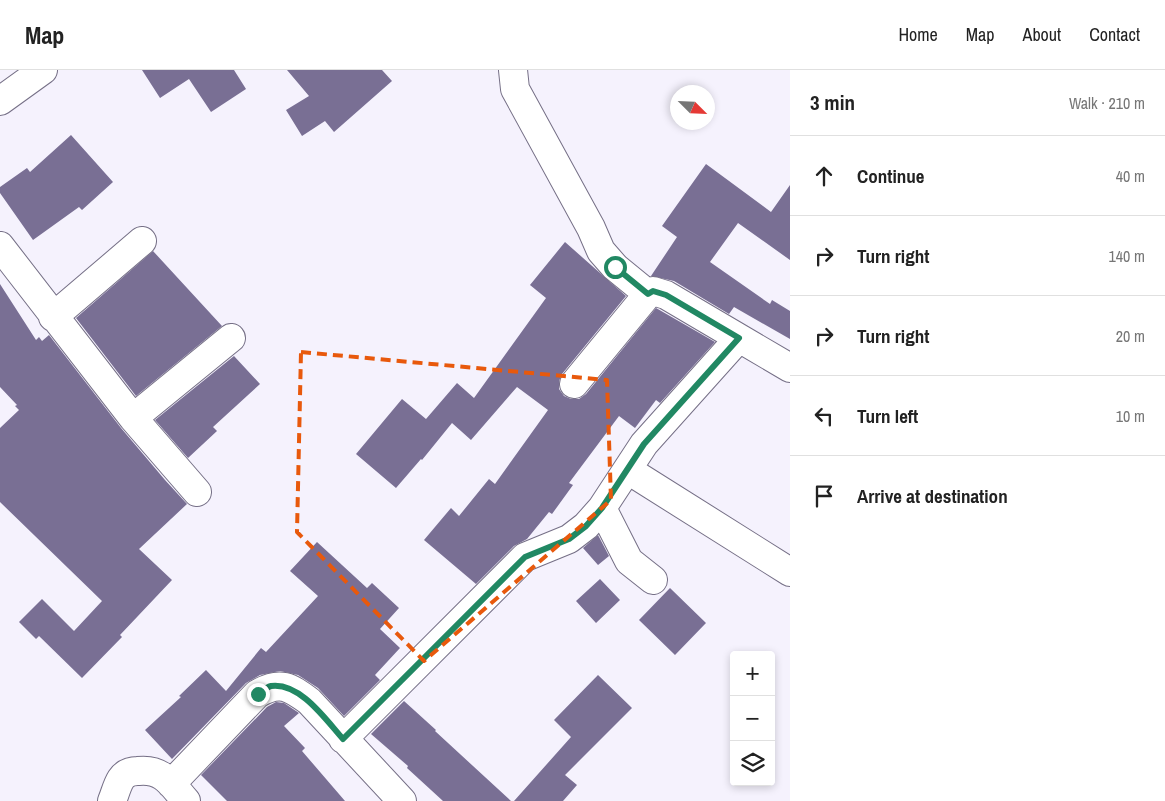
<!DOCTYPE html>
<html lang="en">
<head>
<meta charset="utf-8">
<style>
  body { margin:0; font-family:"Archivo Narrow",sans-serif; background:#f6f6f6; color:#222 }
  .controls { position:absolute; right:15px; bottom:15px; display:grid; overflow:hidden; border-radius:5px; box-shadow:0 2px 8px #0003 }
  .controls button { width:45px; height:45px; display:grid; place-items:center; padding:0; border:0; border-bottom:1px solid #e0e0e0; background:#fff; color:#222; font:25px sans-serif }
  .compass { position:absolute; left:670px; top:15px; width:45px; height:45px; border-radius:50%; background:#fff; box-shadow:0 2px 8px #0003; rotate:114deg }
  .stop { position:absolute; width:15px; height:15px; margin:-11px; border:4px solid #218863; border-radius:50%; background:#fff }
  .stop.end { background:#218863; border-color:#fff; box-shadow:0 1px 5px #0008 }
  .list { margin:0; padding:0; list-style:none }
  h2 { display:flex; justify-content:space-between; align-items:center; height:65px; margin:0; padding:0 20px; font-size:21px }
  h2 small { font-size:16px; font-weight:400; color:#767676 }
  .list li { display:grid; grid-template-columns:32px 1fr auto; gap:15px; align-items:center; box-sizing:border-box; height:80px; padding:0 20px; border-top:1px solid #e0e0e0 }
  .list b { display:block; font-size:19px; white-space:nowrap }
  .list em { font-size:16px; font-style:normal; color:#767676 }
  .icon { flex:none; width:28px; height:28px; fill:none; stroke:currentColor; stroke-width:2; stroke-linecap:round; stroke-linejoin:round }
  .map { position:relative; flex:none; width:790px; height:731px; overflow:hidden }
  header { display:flex; align-items:center; gap:30px; box-sizing:border-box; height:70px; padding:0 25px; background:#fff; border-bottom:1px solid #e0e0e0 }
  header strong { font-size:24px }
  nav { display:flex; gap:28px; margin-inline-start:auto; font-size:18px }
  main { display:flex }
  aside { flex:1; background:#fff }
  .map>svg:first-child { display:block }
  .building { fill:#796f94 }
  .lines { fill:none; stroke-linecap:round; stroke-linejoin:round }
  .minor-casing { stroke:#756f86; stroke-width:30 }
  .minor { stroke:#fff; stroke-width:28 }
  .route { stroke:#218863; stroke-width:6 }
  .marked { fill:none; stroke:#e8590c; stroke-width:4; stroke-dasharray:10 6; stroke-linejoin:round }
</style>
</head>
<body>
<header>
<strong>Map</strong>
<nav><a>Home</a><a>Map</a><a>About</a><a>Contact</a></nav>
</header>
<main>
<div class="map">
<svg width="790" height="731" viewBox="0 0 790 731">
  <rect width="100%" height="100%" fill="#f5f2fd"/>
  <!-- building -->
  <path class="building" d="M142 0H234L246 19 211 42 189 9 160 28Z
    M287 0H382L392 11 334 62 325 51 302 66 286 40 309 26Z
    M71 65 113 112 82 140 79 137 33 170 0 123V117L27 98 30 102Z
    M706 94 771 142 790 115V190L738 153 710 192 770 234 772 230 790 241V269L734 237 729 244 674 211 651 206 677 167 662 156Z
    M565 172 626 226 562 304 559 311V319L564 326 571 329H579L586 324 656 238 715 272 660 333 656 330 635 358 619 346 569 413 573 415 552 444 549 442 527 469 514 476 476 514 424 470 451 438 459 446 489 409 495 414 548 340 517 317 471 370 452 353 422 390 421 389 396 418 356 384 402 329 426 349 457 313 474 328 546 228 530 215Z
    M153 181 222 256 136 326 76 248Z
    M0 214 36 270 39 267 42 271 49 265 121 358 165 410 187 434 139 479 172 510 120 565 122 567 82 608 39 566 36 569 19 552 42 529 74 561 102 531 0 432V358L19 340 15 336 17 335 0 317Z
    M234 286 260 314 213 357 217 361 188 388 155 350Z
    M598 465 609 486 598 495 583 478Z
    M317 472 367 518 372 513 399 538 380 559 400 578 375 605 380 610 344 646 318 618 298 605 280 601 260 605 246 613 172 689 145 660 181 627 179 626 206 600 226 621 261 578 266 582 318 526 290 501Z
    M600 509 620 530 596 553 576 531Z
    M670 518 706 553 675 585 639 550Z
    M598 605 632 638 565 705 577 715 563 731H514L571 667 554 650Z
    M404 631 436 660 435 661 511 731H443L407 698 408 696 371 664Z
    M276 632 284 633 299 643 284 656 305 678 302 681 345 731H227L201 705 267 637Z"/>
  <g class="lines">
    <defs>
      <path id="minor" d="M513 0 515 19 591 158 601 181 615 197 648 224
        M0 31 43 0
        M0 176 133 348 197 422
        M53 247 142 171
        M574 314 648 224 653 221 666 225 739 268
        M133 348 231 268
        M628 400 790 502
        M602 438 629 491 653 510
        M343 669 525 487 569 469 586 456 602 438 644 374 739 268 790 298
        M171 714 257 624C280 610 290 617 309 631L402 731
        M112 731C115 724 117 715 121 709 125 703 132 701 138 701 163 698 172 715 186 731"/>
    </defs>
    <!-- minor casing -->
    <use href="#minor" class="minor-casing"/>
    <!-- minor -->
    <use href="#minor" class="minor"/>
  </g>
  <g class="lines">
    <!-- route -->
    <path class="route" d="M258 624C262 621 267 617 271 616 300 612 326 650 343 669L525 487 569 469 586 456 602 438 644 374 739 268 666 225 653 221 648 224 615 197"/>
  </g>
  <!-- marked area -->
  <path class="marked" d="M301 282 607 310 611 430 424 591 297 462Z"/>
</svg>
<div class="controls">
<button>+</button>
<button>−</button>
<button><svg class="icon" aria-label="layers" viewBox="0 0 24 24"><path d="M12 4l9 5-9 5-9-5zM3 14l9 5 9-5"/></svg></button>
</div>
<svg class="compass" viewBox="-18 -18 36 36"><path d="M0-13l5 13h-10z" fill="#e53935"/><path d="M0 13l5-13h-10z" fill="#767676"/></svg>
<div class="stop" style="left:615px;top:197px"></div>
<div class="stop end" style="left:258px;top:624px"></div>
</div>
<aside>
<h2>3 min<small>Walk · 210 m</small></h2>
<ul class="list">
<li><svg class="icon" aria-label="ahead" viewBox="0 0 24 24"><path d="M12 20V5M6 11l6-6 6 6"/></svg><div><b>Continue</b></div><em>40 m</em></li>
<li><svg class="icon" aria-label="right" viewBox="0 0 24 24"><path d="M7 20v-9h11M14 6l5 5-5 5"/></svg><div><b>Turn right</b></div><em>140 m</em></li>
<li><svg class="icon" aria-label="right" viewBox="0 0 24 24"><path d="M7 20v-9h11M14 6l5 5-5 5"/></svg><div><b>Turn right</b></div><em>20 m</em></li>
<li><svg class="icon" aria-label="left" viewBox="0 0 24 24"><path d="M17 20v-9H6M10 6l-5 5 5 5"/></svg><div><b>Turn left</b></div><em>10 m</em></li>
<li><svg class="icon" aria-label="arrive" viewBox="0 0 24 24"><path d="M6 21V4h12l-3 4 3 4H6"/></svg><div><b>Arrive at destination</b></div></li>
</ul>
</aside>
</main>
</body>
</html>
